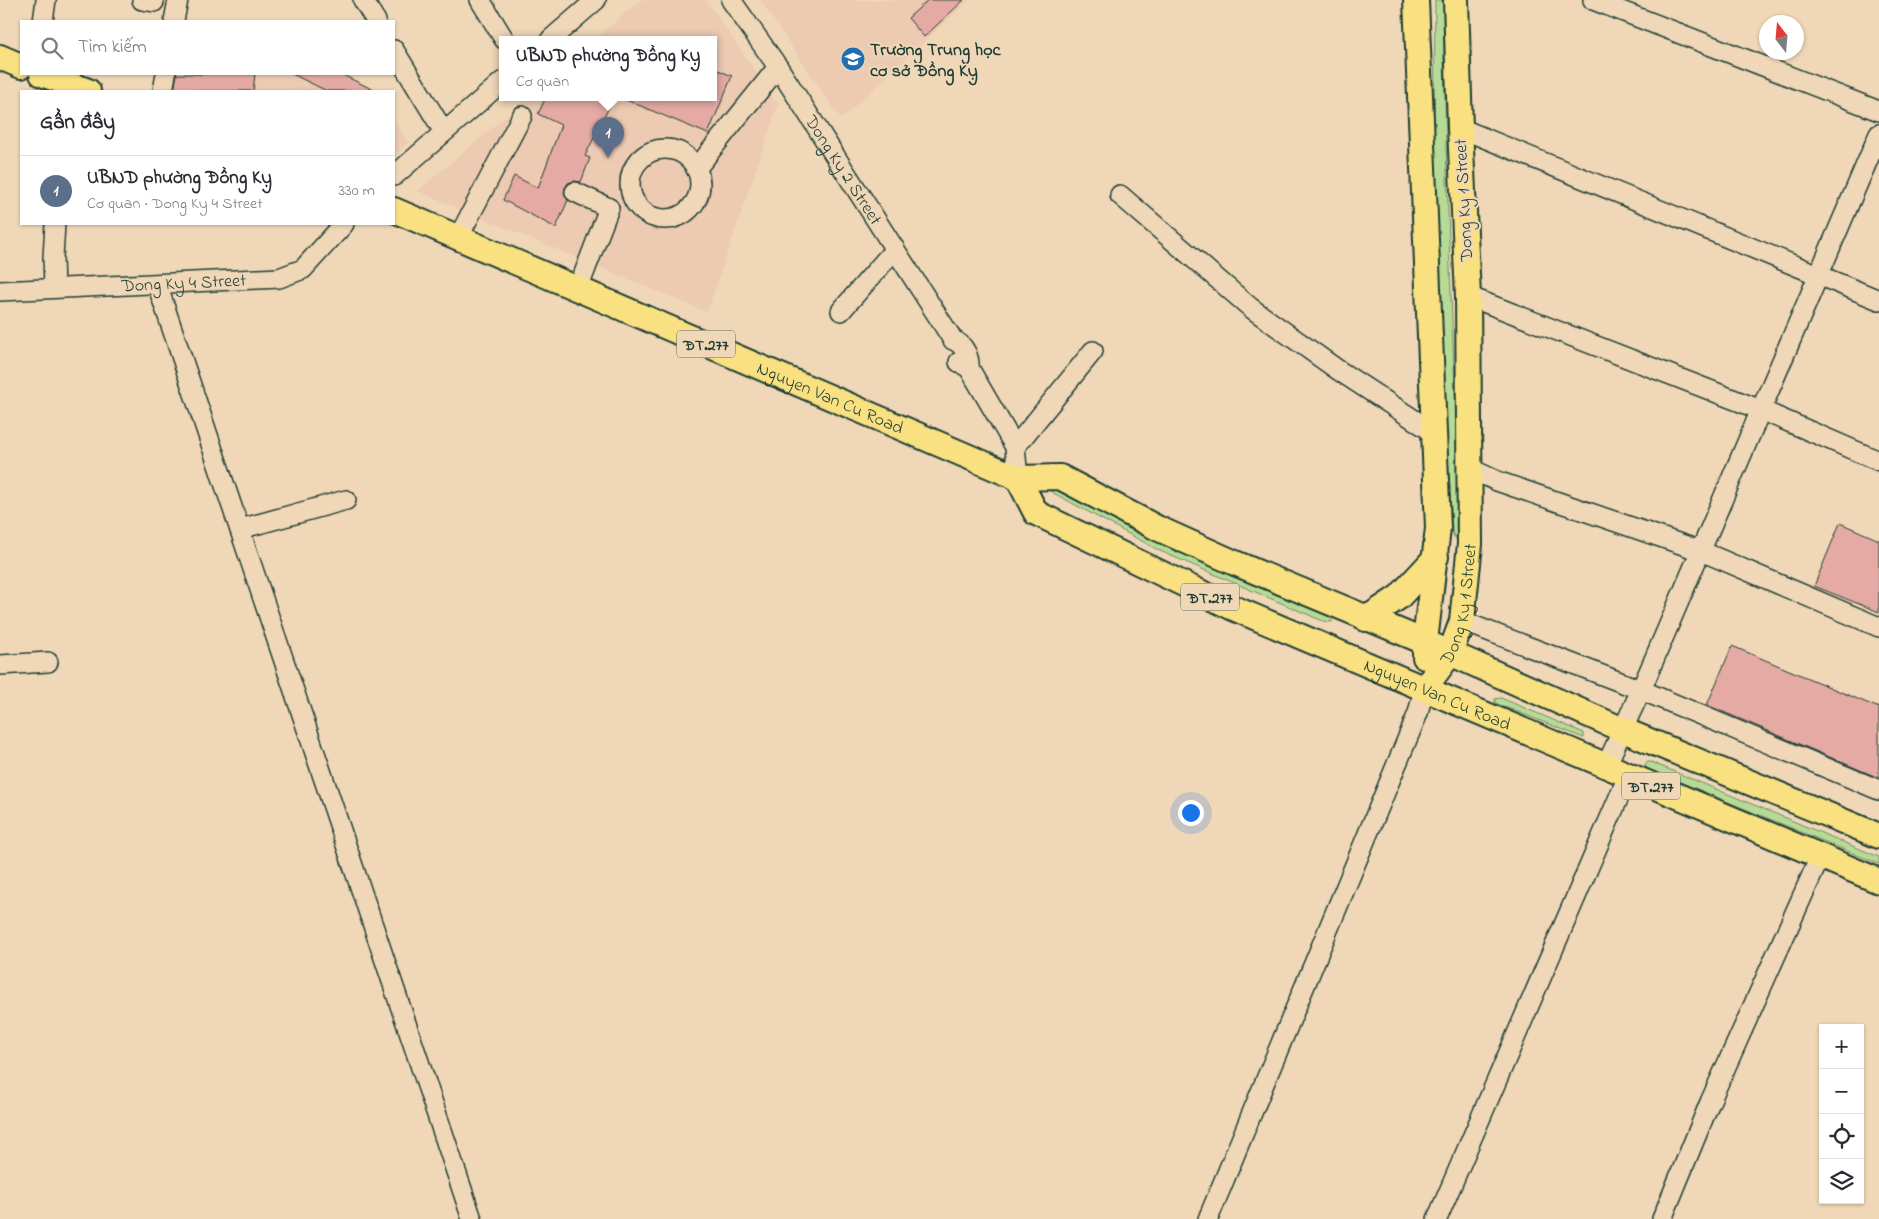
<!DOCTYPE html>
<html lang="vi">
<head>
<meta charset="utf-8">
<style>
  body { margin:0; font-family:"Indie Flower",sans-serif; background:#f2f2f3; color:#2b2b33 }
  .controls { position:absolute; right:15px; bottom:15px; display:grid; overflow:hidden; border-radius:0px; box-shadow:0 1px 4px #0004 }
  .controls button { width:45px; height:45px; display:grid; place-items:center; padding:0; border:0; border-bottom:1px solid #e1e1e2; background:#fff; color:#2b2b33; font:25px sans-serif }
  .compass { position:absolute; left:1759px; top:15px; width:45px; height:45px; border-radius:50%; background:#fff; box-shadow:0 1px 4px #0004; rotate:344deg }
  .you { position:absolute; left:1190px; top:812px; width:18px; height:18px; margin:-12px; border:4px solid #fff; border-radius:50%; background:#1a73e8; box-shadow:0 0 0 8px #1a73e833 }
  .badge { display:grid; place-items:center; width:32px; height:32px; border-radius:50%; background:#1f6fb2; color:#fff; font-size:16px; font-weight:700 }
  .pin { position:absolute; translate:-50% -41px; filter:drop-shadow(0 1px 2px #0008) }
  .pin::after { content:''; position:absolute; top:26px; width:18px; height:15px; background:inherit; clip-path:polygon(0 0,100% 0,50% 100%) }
  .popup { position:absolute; left:499px; top:36px; width:218px; height:65px; box-sizing:border-box; display:grid; place-content:center; border-radius:0px; background:#fff; filter:drop-shadow(0 1px 4px #0005); font-size:16px; white-space:nowrap; color:#7c7c81 }
  .popup b { font-size:19px; color:#2b2b33 }
  .popup::after { content:''; position:absolute; left:50%; top:100%; margin-left:-10px; border:10px solid transparent; border-top-color:#fff }
  .list { margin:0; padding:0; list-style:none }
  h2 { display:flex; justify-content:space-between; align-items:center; height:65px; margin:0; padding:0 20px; font-size:21px }
  h2 small { font-size:16px; font-weight:400; color:#7c7c81 }
  .list li { display:grid; grid-template-columns:32px 1fr auto; gap:15px; align-items:center; box-sizing:border-box; height:70px; padding:0 20px; border-top:1px solid #e1e1e2 }
  .list b { display:block; font-size:19px; white-space:nowrap }
  .list p { margin:0; font-size:16px; white-space:nowrap; color:#7c7c81 }
  .list em { font-size:16px; font-style:normal; color:#7c7c81 }
  .icon { flex:none; width:28px; height:28px; fill:none; stroke:currentColor; stroke-width:2; stroke-linecap:round; stroke-linejoin:round }
  .map { position:relative; flex:none; width:1879px; height:1219px; overflow:hidden }
  .search { position:absolute; background:#fff; box-shadow:0 1px 4px #0004; left:20px; top:20px; width:375px; height:55px; display:flex; align-items:center; gap:12px; box-sizing:border-box; padding:0 18px; border-radius:0px; color:#7c7c81; font-size:19px }
  .panel { position:absolute; background:#fff; box-shadow:0 1px 4px #0004; left:20px; top:90px; width:375px; height:135px; border-radius:0px }
  .map>svg:first-child { display:block }
  .built { fill:#edcab2 }
  .green { fill:#b7db96; stroke:#6b8c65 }
  .building { fill:#e5aaa4; stroke:#1f3d34 }
  .lines { fill:none; stroke-linecap:round; stroke-linejoin:round }
  .minor-casing { stroke:#1f3d34; stroke-width:22 }
  .major-casing { stroke:#1f3d34; stroke-width:28 }
  .minor { stroke:#f0d7b8; stroke-width:19 }
  .major { stroke:#f9e181; stroke-width:24 }
  .labels { text-anchor:middle; stroke-width:4; stroke-linejoin:round; paint-order:stroke }
  .shield { fill:#f0d7b8; stroke:#5e6b5c; stroke-width:1 }
  .shield-label { font-size:16px; font-weight:bold; fill:#1f3d34 }
  .poi-label { font-size:18px; font-weight:bold; fill:#1f3d34; stroke:#f0d7b8; text-anchor:start }
  .street-label { font-size:18px; fill:#1f3d34; stroke:#f0d7b8 }
</style>
</head>
<body>
<div class="map">
<svg width="1879" height="1219" viewBox="0 0 1879 1219">
  <rect width="100%" height="100%" fill="#f0d7b8"/>
  <filter id="ink" filterUnits="userSpaceOnUse"><feTurbulence type="fractalNoise" baseFrequency=".02" numOctaves="2"/><feDisplacementMap in="SourceGraphic" scale="10" xChannelSelector="R" yChannelSelector="G"/><feConvolveMatrix kernelMatrix="1 2 1 2 8 2 1 2 1" color-interpolation-filters="sRGB"/></filter>
  <g filter="url(#ink)">
    <!-- built -->
    <path class="built" d="M641 0H706L778 105 707 312 418 191 528 97H713V39H595Z
      M760 0H969L841 119Z
      M169 74H333L371 91H166Z
      M394 119 408 142 394 157Z"/>
    <!-- green -->
    <path class="green" d="M1435 0H1442L1443 4C1446 178 1452 351 1462 525L1460 537 1457 539 1454 537 1452 531 1438 259 1434 134Z
      M1050 485 1176 551 1330 616 1332 618V622L1323 621 1160 551 1050 491 1047 489Z
      M1501 698 1584 733V738L1495 703V699Z
      M1647 762H1651L1879 857V864L1648 769 1645 766Z"/>
    <!-- building -->
    <path class="building" d="M928 0H964L924 37 908 18Z
      M713 68 732 76 708 134 619 97H713Z
      M177 74H255L253 91H174Z
      M292 74H341L376 91H327Z
      M546 97H614L585 156 590 158 581 182 574 181 568 183 565 188 564 193 568 200 556 228 503 200 514 176 538 188 561 125 538 114Z
      M1840 523 1879 540V612L1814 586Z
      M1732 646 1879 708V778L1707 705Z"/>
    <g class="lines">
      <defs>
        <g id="minor">
          <path d="M142 0 154 2"/>
          <path d="M363 0 376 21"/>
          <path d="M480 0 504 39"/>
          <path id="s1" d="M731 0 778 67 953 340C964 344 970 357 969 368"/>
          <path d="M1593 0 1879 111"/>
          <path d="M43 21 46 0"/>
          <path d="M174 21 178 0"/>
          <path d="M551 39 596 0"/>
          <path d="M394 50 444 132"/>
          <path d="M163 91 166 74"/>
          <path d="M1460 128 1879 300"/>
          <circle cx="665" cy="184" r="35"/>
          <path d="M696 169 778 67"/>
          <path d="M394 176 503 81"/>
          <path d="M575 192 609 208 578 289"/>
          <path d="M1120 195 1251 308 1338 370 1433 432"/>
          <path d="M458 238 522 116"/>
          <path d="M157 284 472 1219"/>
          <path d="M54 288 53 257 55 224"/>
          <path id="s2" d="M0 291 279 278 303 269 344 224"/>
          <path d="M1468 296 1761 410 1879 461"/>
          <path d="M841 311 895 249"/>
          <path d="M959 362 969 368 1015 447 1018 478"/>
          <path d="M1015 447 1093 351"/>
          <path d="M1471 469 1497 481 1701 551 1879 627"/>
          <path d="M240 529 346 500"/>
          <path d="M1462 621 1641 690 1879 790"/>
          <path d="M0 665 48 662"/>
          <path d="M1606 766 1641 690 1879 134"/>
          <path d="M1208 1219 1418 713 1424 689"/>
          <path d="M1437 1219 1628 776"/>
          <path d="M1662 1219 1710 1102 1820 857"/>
        </g>
        <g id="major">
          <path d="M1416 0 1438 528 1425 642V657"/>
          <path d="M0 57 21 66"/>
          <path d="M42 74 88 91"/>
          <path id="s3" d="M394 210 1018 478 1060 477 1157 528 1235 563 1425 642 1623 730 1879 836"/>
          <path id="s4" d="M1018 478 1036 513 1231 607 1879 881"/>
          <path d="M1366 619 1399 597 1436 557"/>
          <path id="s5" d="M1424 689 1450 654 1462 621 1470 544 1468 296 1460 128 1456 0"/>
        </g>
      </defs>
      <!-- minor casing -->
      <use href="#minor" class="minor-casing"/>
      <!-- major casing -->
      <use href="#major" class="major-casing"/>
      <!-- minor -->
      <use href="#minor" class="minor"/>
      <!-- major -->
      <use href="#major" class="major"/>
    </g>
  </g>
  <!-- icons -->
  <defs>
    <symbol id="school-disc" viewBox="-11 -11 22 22"><circle r="9.5" fill="#1f6fb2" stroke="#f0d7b8"/><path d="M0-5L7-2L0 1L-7-2ZM-4 1L0 2.5L4 1V4Q0 6-4 4Z" fill="#fff"/></symbol>
  </defs>
  <g fill-rule="evenodd">
    <use href="#school-disc" x="839" y="45" width="28" height="28"/>
  </g>
  <g class="labels">
    <!-- shield labels -->
    <g class="shield">
      <rect x="677" y="330.5" width="58" height="27" rx="4"/>
      <rect x="1181" y="583.5" width="58" height="27" rx="4"/>
      <rect x="1622" y="772.5" width="58" height="27" rx="4"/>
    </g>
    <g class="shield-label">
      <text x="706" y="350">ĐT.277</text>
      <text x="1210" y="603">ĐT.277</text>
      <text x="1651" y="792">ĐT.277</text>
    </g>
    <!-- poi labels -->
    <g class="poi-label">
      <text x="870" y="55">Trường Trung học<tspan x="870" dy="21">cơ sở Đồng Kỵ</tspan></text>
    </g>
    <!-- street labels -->
    <g class="street-label">
      <text dy="6" stroke="none"><textPath href="#s1" startOffset="204">Dong Ky 2 Street</textPath></text>
      <text transform="translate(1463 200) rotate(-93)" y="6">Dong Ky 1 Street</text>
      <text dy="6" stroke="none"><textPath href="#s2" startOffset="184">Dong Ky 4 Street</textPath></text>
      <text dy="6" stroke="none"><textPath href="#s3" startOffset="475">Nguyen Van Cu Road</textPath></text>
      <text dy="6" stroke="none"><textPath href="#s5" startOffset="95">Dong Ky 1 Street</textPath></text>
      <text dy="6" stroke="none"><textPath href="#s4" startOffset="480">Nguyen Van Cu Road</textPath></text>
    </g>
  </g>
</svg>
<div class="controls">
<button>+</button>
<button>−</button>
<button><svg class="icon" aria-label="locate" viewBox="0 0 24 24"><circle cx="12" cy="12" r="6"/><path d="M12 2v4M12 18v4M2 12h4M18 12h4"/></svg></button>
<button><svg class="icon" aria-label="layers" viewBox="0 0 24 24"><path d="M12 4l9 5-9 5-9-5zM3 14l9 5 9-5"/></svg></button>
</div>
<svg class="compass" viewBox="-18 -18 36 36"><path d="M0-13l5 13h-10z" fill="#e53935"/><path d="M0 13l5-13h-10z" fill="#7c7c81"/></svg>
<div class="you"></div>
<div class="pin badge" style="left:608px;top:158px;background:#5c6f8a">1</div>
<div class="popup"><b>UBND phường Đồng Kỵ</b>Cơ quan</div>
<div class="search"><svg class="icon" aria-label="search" viewBox="0 0 24 24"><circle cx="10" cy="10" r="6"/><path d="M15 15l6 6"/></svg>Tìm kiếm</div>
<section class="panel">
<h2>Gần đây<small></small></h2>
<ul class="list">
<li><span class="badge" style="background:#5c6f8a">1</span><div><b>UBND phường Đồng Kỵ</b><p>Cơ quan · Dong Ky 4 Street</p></div><em>330 m</em></li>
</ul>
</section>
</div>
</body>
</html>
